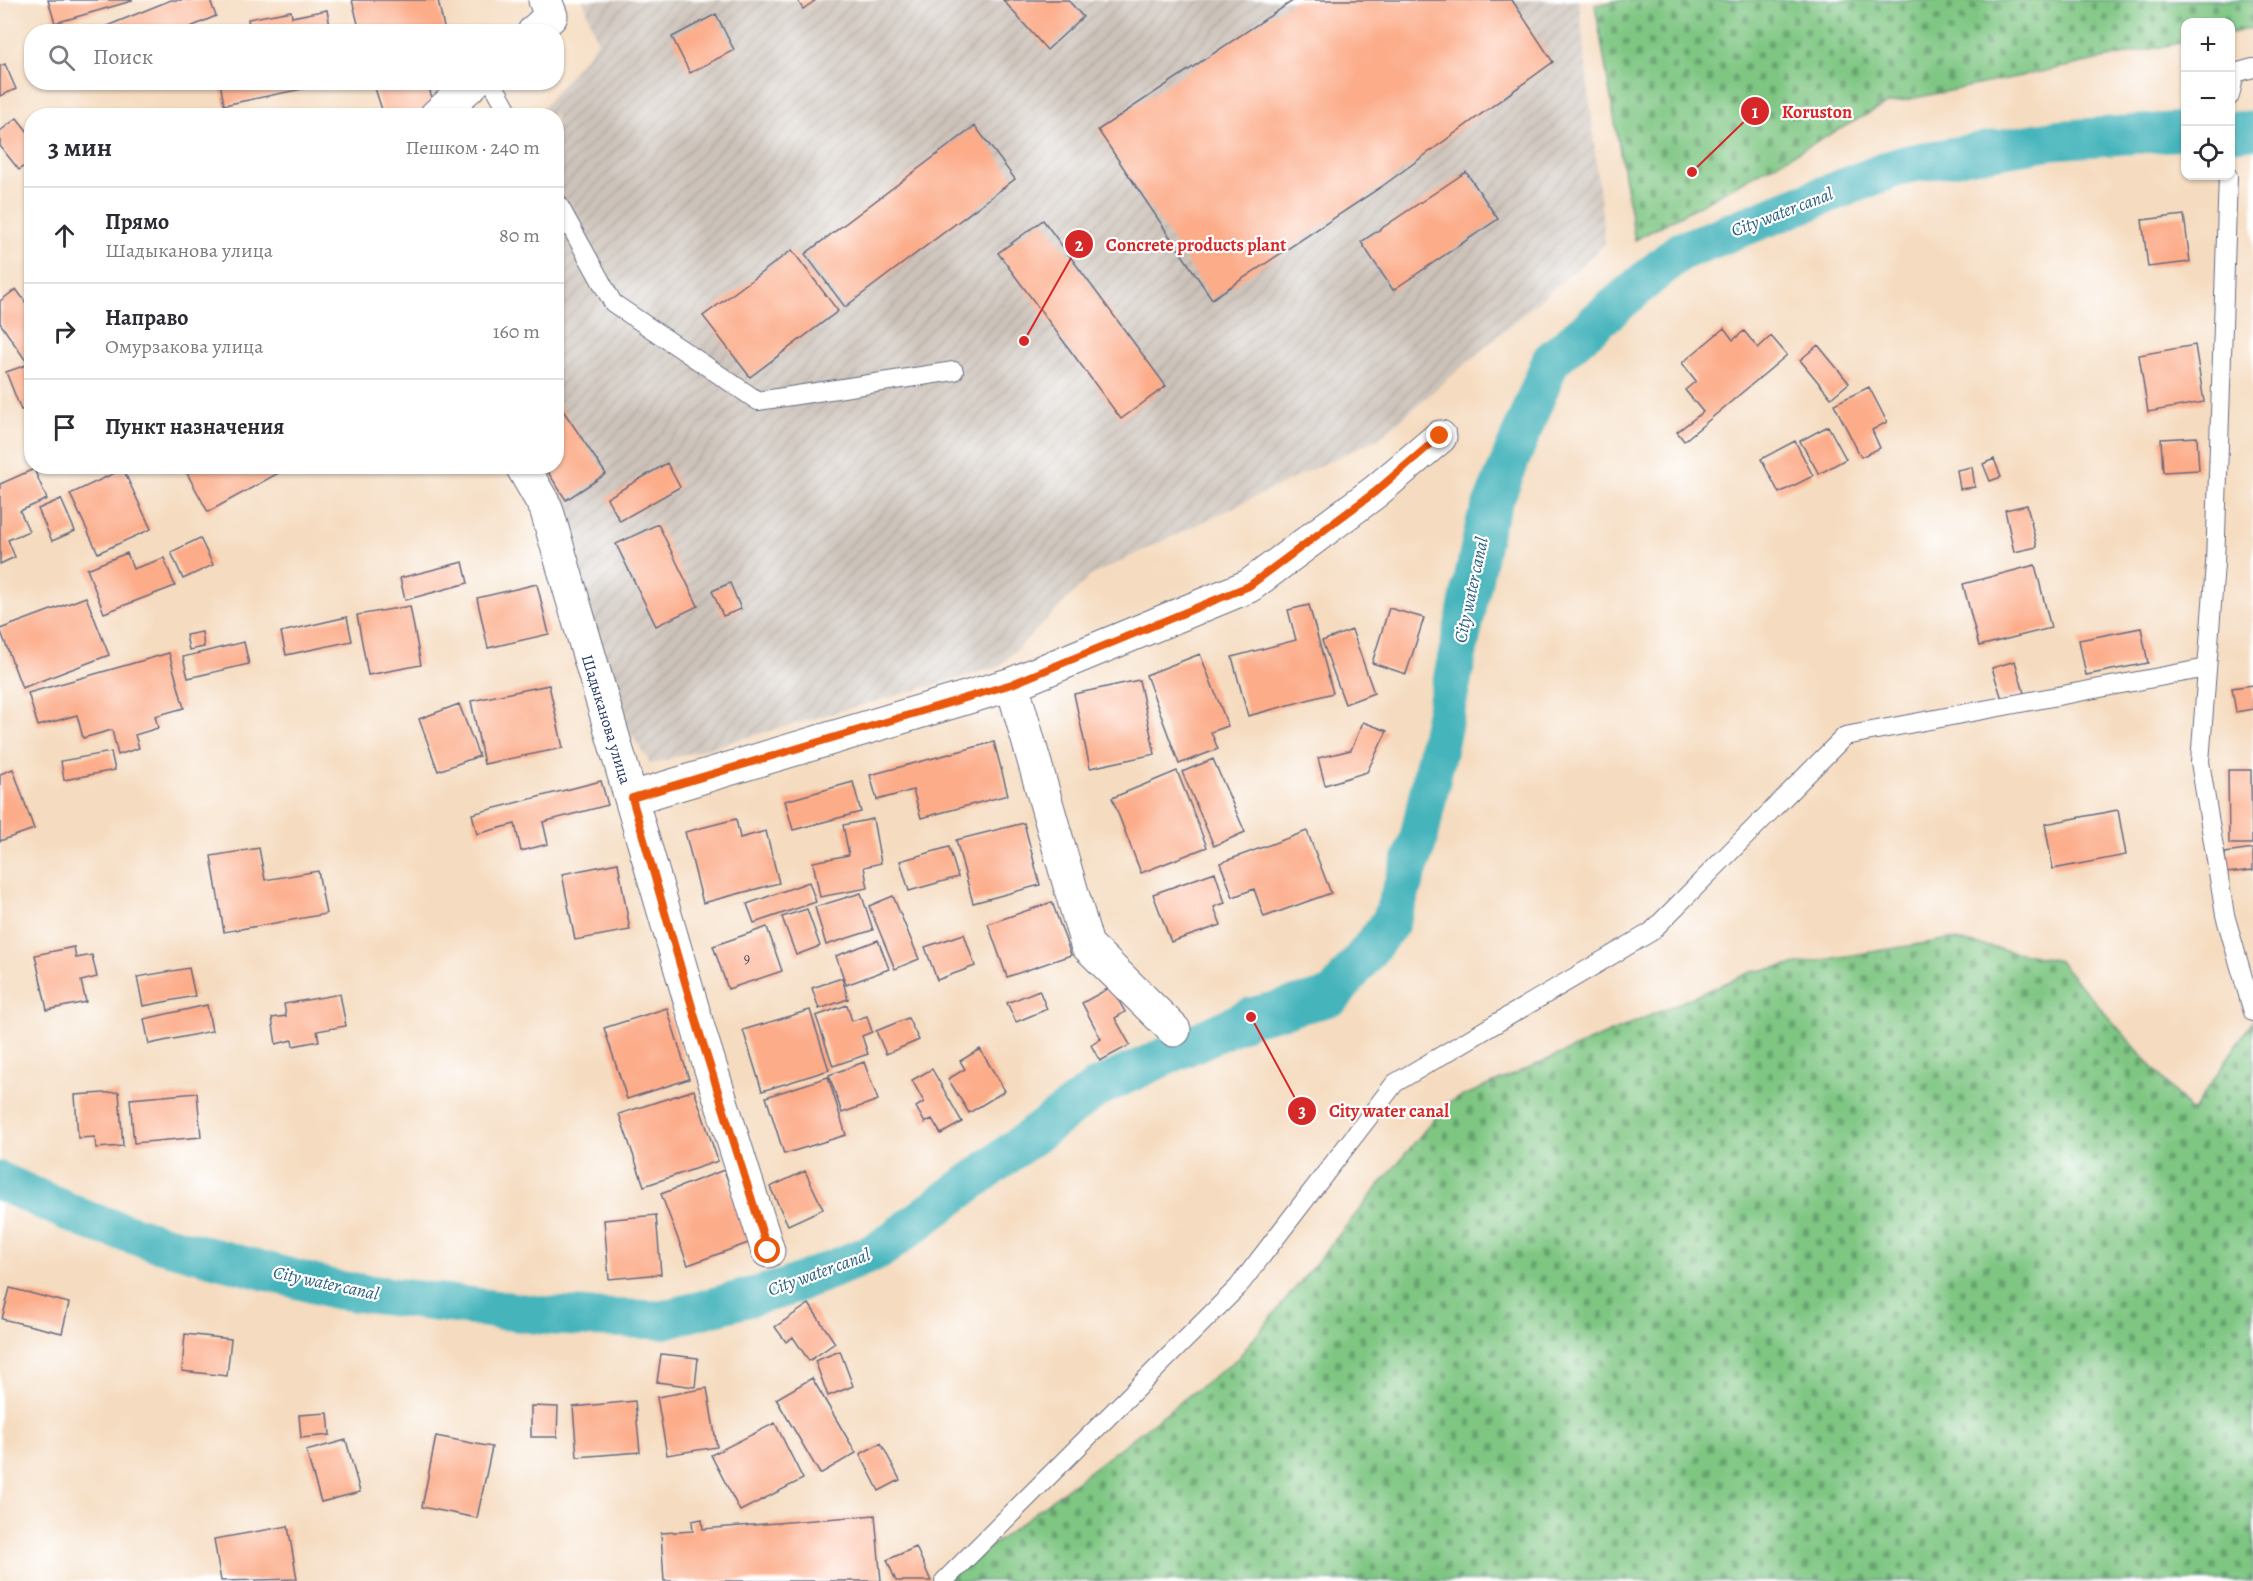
<!DOCTYPE html>
<html lang="ru">
<head>
<meta charset="utf-8">
<style>
  body { margin:0; font-family:Alegreya,serif; background:#f2f2f3; color:#2b2b33 }
  .controls { position:absolute; right:18px; top:18px; display:grid; overflow:hidden; border-radius:12px; box-shadow:0 2px 4px #0004 }
  .controls button { width:54px; height:54px; display:grid; place-items:center; padding:0; border:0; border-bottom:2px solid #e1e1e2; background:#fff; color:#2b2b33; font:30px sans-serif }
  .stop { position:absolute; width:18px; height:18px; margin:-14px; border:4px solid #ea580c; border-radius:50%; background:#fff }
  .stop.end { background:#ea580c; border-color:#fff; box-shadow:0 2px 6px #0008 }
  .list { margin:0; padding:0; list-style:none }
  h2 { display:flex; justify-content:space-between; align-items:center; height:78px; margin:0; padding:0 24px; font-size:26px }
  h2 small { font-size:20px; font-weight:400; color:#7c7c81 }
  .list li { display:grid; grid-template-columns:39px 1fr auto; gap:18px; align-items:center; box-sizing:border-box; height:96px; padding:0 24px; border-top:2px solid #e1e1e2 }
  .list b { display:block; font-size:22px; white-space:nowrap }
  .list p { margin:0; font-size:20px; white-space:nowrap; color:#7c7c81 }
  .list em { font-size:20px; font-style:normal; color:#7c7c81 }
  .icon { flex:none; width:33px; height:33px; fill:none; stroke:currentColor; stroke-width:2; stroke-linecap:round; stroke-linejoin:round }
  .map { position:relative; flex:none; width:2253px; height:1581px; overflow:hidden }
  .search { position:absolute; background:#fff; box-shadow:0 2px 4px #0004; left:24px; top:24px; width:540px; height:66px; display:flex; align-items:center; gap:15px; box-sizing:border-box; padding:0 21px; border-radius:24px; color:#7c7c81; font-size:22px }
  .panel { position:absolute; background:#fff; box-shadow:0 2px 4px #0004; left:24px; top:108px; width:540px; height:366px; border-radius:24px }
  .map>svg:first-child { display:block }
  .industrial { fill:url(#industrial-furrows) }
  .cemetery { fill:url(#cemetery-stones); stroke:#4c7a70; stroke-width:1.5 }
  .lines { fill:none; stroke-linecap:round; stroke-linejoin:round }
  .canal { stroke:#44b4bb; stroke-width:39 }
  .building { fill:#fcac89 }
  .lane-casing { stroke:#676b80; stroke-width:20 }
  .street-casing { stroke:#676b80; stroke-width:35 }
  .lane { stroke:#fff; stroke-width:18 }
  .street { stroke:#fff; stroke-width:33 }
  .route { stroke:#ea580c; stroke-width:8 }
  .labels { text-anchor:middle; stroke-width:4.5; stroke-linejoin:round; paint-order:stroke }
  .number-label { font-size:14px; fill:#534e69 }
  .street-label { font-size:16px; fill:#1b2f5e; stroke:#fff }
  .water-label { font-size:18px; font-style:italic; fill:#295e7f; stroke:#fff }
  .leader { fill:none; stroke:#d62828; stroke-width:2 }
  .callout-dot { fill:#d62828; stroke:#fff; stroke-width:2 }
  .mark-label { font-size:18px; text-anchor:middle; font-weight:bold; fill:#fff }
  .callout-label { font-size:18px; text-anchor:middle; font-weight:bold; fill:#d62828; stroke:#fff; stroke-width:4.5; stroke-linejoin:round; paint-order:stroke }
</style>
</head>
<body>
<div class="map">
<svg width="2253" height="1581" viewBox="0 0 2253 1581">
  <defs>
    <pattern id="industrial-furrows" width="10" height="10" patternUnits="userSpaceOnUse" patternTransform="scale(1.5)"><rect width="10" height="10" fill="#ccc2b9"/><path d="M-1 1l2-2M0 10L10 0M9 11l2-2" fill="none" stroke="#afa7a1"/></pattern>
    <pattern id="cemetery-stones" width="16" height="16" patternUnits="userSpaceOnUse" patternTransform="scale(1.5)"><rect width="16" height="16" fill="#7ec682"/><path d="M2 7V4a2 2 0 0 1 4 0v3zM10 15v-3a2 2 0 0 1 4 0v3z" fill="#66a16e"/></pattern>
  </defs>
  <rect width="100%" height="100%" fill="#fff"/>
  <filter id="ink" filterUnits="userSpaceOnUse"><feTurbulence type="fractalNoise" baseFrequency=".0167" numOctaves="2"/><feDisplacementMap in="SourceGraphic" scale="12" xChannelSelector="R" yChannelSelector="G"/><feConvolveMatrix kernelMatrix="1 2 1 2 8 2 1 2 1" color-interpolation-filters="sRGB"/></filter>
  <filter id="wash" filterUnits="userSpaceOnUse"><feTurbulence type="fractalNoise" baseFrequency=".008" numOctaves="4" result="noise"/><feDisplacementMap in="SourceGraphic" scale="24" xChannelSelector="R" yChannelSelector="G"/><feGaussianBlur stdDeviation="1.35" result="paint"/><feColorMatrix in="noise" values="0 0 0 0 0 0 0 0 0 0 0 0 0 0 0 0 0 1.4 0 .05"/><feComposite in="paint" operator="in"/></filter>
  <g filter="url(#wash)">
    <rect width="100%" height="100%" fill="#f5dbbf"/>
    <!-- industrial -->
    <path class="industrial" d="M583 0H1579L1605 244 1380 437 1090 576 998 667 651 764 615 710 532 467 556 466V116L537 115 598 42Z"/>
    <!-- cemetery -->
    <path class="cemetery" d="M1620 0H2253V28L2231 33 2230 22H2186L2185 42 1886 104 1635 240 1595 5Z
      M1950 939 2059 961 2192 1112 2253 1020V1581H945L1238 1358 1447 1103 1751 972Z"/>
    <g class="lines">
      <!-- canal -->
      <path class="canal" d="M2230 131 2253 130
        M0 1181 86 1220 152 1241 337 1290 549 1316 662 1320 785 1288 878 1251 1097 1088 1251 1017 1333 996 1390 923 1419 838 1485 523 1551 360 1679 252 1902 165 2052 140 2186 131"/>
    </g>
    <g id="blocks">
      <!-- building -->
      <path class="building" d="M48 0H132V1L55 23Z
        M171 0H210L216 16 179 32H92Z
        M352 0H438L445 32H360Z
        M797 0H816L803 9Z
        M1003 0H1068L1083 17 1047 50Z
        M1294 0H1512L1553 62 1381 187 1212 299 1098 130Z
        M327 10 331 32H250L248 19 291 11 292 17Z
        M716 14 734 50 690 73 672 37Z
        M5 64 16 89 0 96V66Z
        M220 82H327V84L224 105Z
        M381 82H427L436 110 420 116H384L374 85Z
        M17 118 32 137V160L19 170 0 146V131Z
        M975 126 1015 179 845 307 805 254Z
        M1466 172 1498 219 1393 290 1361 242Z
        M2184 215 2190 262 2148 267 2142 220Z
        M1043 220 1166 386 1121 419 998 253Z
        M792 250 838 311 750 377 703 316Z
        M16 289 32 311V357L26 361 0 323V301Z
        M1724 328 1733 340 1744 331 1758 348 1771 336 1787 355 1684 441 1677 432 1703 412 1685 390 1696 381 1682 363Z
        M1818 345 1849 383 1831 398 1800 360Z
        M2195 345 2204 402 2148 412 2139 355Z
        M32 363V407L21 410 6 372Z
        M1869 387 1887 422 1872 430 1880 448 1861 457 1834 404Z
        M556 400 606 474 566 500 544 466H556Z
        M1828 426 1846 459 1819 474 1800 441Z
        M2197 437 2199 470 2163 472 2161 439Z
        M1795 441 1813 476 1779 493 1761 459Z
        M1994 459 2001 477 1990 481 1983 464Z
        M667 463 680 487 620 521 607 498Z
        M183 466H282L284 470 208 512Z
        M1972 467 1975 487 1960 489 1957 470Z
        M34 469 47 499 20 511 29 531 8 540 15 557 0 564V484Z
        M123 469 151 529 98 553 70 494Z
        M61 499 75 531 52 541 38 509Z
        M2027 505 2037 547 2014 552 2005 510Z
        M658 524 698 606 656 626 616 544Z
        M200 538 213 565 183 579 171 552Z
        M127 553 133 569 164 558 175 586 104 613 87 569Z
        M463 562 468 583 405 600 400 578Z
        M2035 565 2051 628 1979 646 1963 584Z
        M730 583 741 609 723 616 712 591Z
        M537 584 549 634 488 648 477 598Z
        M86 597 109 655 22 688 0 629Z
        M1309 605 1333 693 1248 716 1232 657 1296 640 1288 610Z
        M410 606 421 665 368 675 357 615Z
        M1389 608 1424 618 1406 674 1372 663Z
        M347 617 352 641 286 655 281 632Z
        M2141 628 2148 663 2086 675 2079 640Z
        M1352 630 1374 693 1345 704 1322 641Z
        M202 632 204 647 189 650 186 635Z
        M244 642 249 664 188 678 183 657Z
        M169 653 184 708 155 716 158 728 135 735 139 748 118 755 112 730 83 738 77 715 38 726 28 693Z
        M1200 654 1228 726 1211 732 1218 749 1179 764 1146 675Z
        M2015 661 2024 693 2002 699 1992 668Z
        M1139 680 1155 754 1090 768 1074 694Z
        M549 685 563 748 484 764 471 701Z
        M2253 685V709L2236 712 2232 688Z
        M459 704 479 756 438 771 419 719Z
        M1363 722 1387 731 1367 772 1325 785 1318 758 1351 750Z
        M994 742 1008 795 921 818 913 790 877 800 870 775Z
        M111 752 115 770 64 780 61 761Z
        M1213 759 1245 832 1214 846 1182 772Z
        M13 769 34 829 0 841V774Z
        M2228 770H2251L2252 844H2229Z
        M1177 771 1207 847 1141 873 1112 798Z
        M601 781 608 805 543 822 548 844 521 851 515 824 477 834 472 814Z
        M853 782 861 812 793 830 785 801Z
        M2118 810 2126 855 2053 869 2045 824Z
        M736 819 740 838 766 831 779 883 703 903 685 832Z
        M873 819 881 863 864 867 868 888 820 897 813 862 849 855 843 825Z
        M1024 823 1040 885 973 903 956 840Z
        M1307 831 1331 893 1264 917 1254 889 1233 897 1220 863Z
        M949 847 958 877 909 891 900 861Z
        M259 848 265 880 318 871 326 914 224 932 211 856Z
        M2253 849V870L2226 873 2225 853Z
        M618 863 630 930 575 940 562 874Z
        M1215 872 1225 903 1214 907 1221 925 1171 942 1153 894Z
        M809 882 816 902 754 923 747 904Z
        M861 893 873 930 826 945 815 907Z
        M893 896 919 959 895 969 869 906Z
        M1052 902 1071 955 1007 977 988 924Z
        M807 909 820 946 796 955 782 917Z
        M767 927 782 971 728 989 713 946Z
        M964 934 975 966 937 980 925 947Z
        M878 940 889 969 846 985 836 956Z
        M74 947 76 958 92 955 97 977 81 981 86 1002 47 1010 35 955Z
        M189 968 195 996 143 1006 137 977Z
        M842 978 848 999 819 1009 812 988Z
        M1111 987 1125 1012 1115 1018 1130 1045 1100 1061 1091 1045 1101 1039 1082 1003Z
        M1039 990 1047 1009 1016 1022 1007 1003Z
        M340 994 346 1026 317 1031 319 1041 293 1046 292 1040 276 1044 272 1018 286 1016 284 1004Z
        M207 1005 212 1031 149 1044 144 1019Z
        M847 1005 852 1021 867 1016 872 1032 862 1036 868 1054 833 1066 816 1016Z
        M667 1008 689 1079 627 1099 604 1028Z
        M810 1010 829 1070 762 1091 743 1030Z
        M908 1018 919 1040 886 1054 876 1031Z
        M980 1049 1005 1091 969 1113 948 1079 965 1069 960 1061Z
        M864 1062 878 1100 842 1113 829 1075Z
        M932 1069 962 1122 941 1134 932 1119 925 1123 916 1107 924 1102 912 1080Z
        M828 1077 846 1135 784 1154 766 1097Z
        M694 1090 718 1161 644 1186 619 1114Z
        M119 1092 123 1146 96 1148 95 1137 78 1138 75 1095Z
        M197 1093 201 1137 134 1143 130 1099Z
        M724 1170 751 1242 688 1265 661 1194Z
        M805 1171 823 1209 788 1225 770 1187Z
        M656 1215 661 1274 609 1279 604 1220Z
        M10 1288 69 1303 62 1333 2 1319Z
        M809 1304 835 1343 809 1361 793 1337 786 1342 775 1327Z
        M185 1334 231 1339 227 1376 182 1371Z
        M840 1351 853 1386 828 1396 815 1361Z
        M661 1354 698 1358 695 1387 657 1382Z
        M812 1378 856 1453 820 1474 776 1399Z
        M707 1388 717 1447 667 1455 657 1397Z
        M635 1401 640 1452 577 1457 573 1407Z
        M531 1406 558 1407 557 1437H531Z
        M328 1413 330 1435 301 1438 299 1415Z
        M775 1423 803 1479 740 1511 711 1455Z
        M436 1436 492 1447 477 1518 422 1507Z
        M346 1440 360 1492 321 1502 306 1451Z
        M881 1443 900 1480 879 1491 860 1454Z
        M875 1515 881 1581H664L661 1533 693 1531 692 1521 702 1519 703 1529Z
        M288 1526 297 1579 221 1581 214 1539Z
        M916 1547 931 1581H896L887 1560Z"/>
    </g>
  </g>
  <g filter="url(#ink)">
    <use href="#blocks" fill-opacity="0" stroke="#676b80" stroke-width="1.5"/>
    <g class="lines">
      <defs>
        <path id="lane" d="M492 82 511 116
          M2230 96 2235 73 2253 68
          M2228 176 2215 564 2200 762 2225 915 2253 1012
          M556 200 613 303 758 401 954 371
          M944 1581 1238 1287 1395 1083 1651 932 1845 736 2207 668"/>
        <path id="street" d="M534 32 551 16 545 0
          M436 116 474 82
          M522 466 546 508 699 1031 768 1251
          M1012 684 1087 945 1174 1030
          M632 798 1012 684 1249 586 1375 492 1440 437"/>
      </defs>
      <!-- lane casing -->
      <use href="#lane" class="lane-casing"/>
      <!-- street casing -->
      <use href="#street" class="street-casing"/>
      <!-- lane -->
      <use href="#lane" class="lane"/>
      <!-- street -->
      <use href="#street" class="street"/>
    </g>
  </g>
  <g class="lines" filter="url(#ink)">
    <!-- route -->
    <path class="route" d="M768 1251 699 1031 632 798 1012 684 1249 586 1375 492 1440 436"/>
  </g>
  <g class="labels">
    <!-- number labels -->
    <g class="number-label">
      <text x="747" y="963">9</text>
    </g>
    <!-- street labels -->
    <g class="street-label">
      <text transform="translate(607 719) rotate(73)" y="6">Шадыканова улица</text>
    </g>
    <!-- water labels -->
    <g class="water-label">
      <text transform="translate(1782 212) rotate(-21)" y="6">City water canal</text>
      <text transform="translate(1471 590) rotate(-78)" y="6">City water canal</text>
      <text transform="translate(819 1272) rotate(-20)" y="6">City water canal</text>
      <text transform="translate(326 1283) rotate(12)" y="6">City water canal</text>
    </g>
  </g>
  <!-- callouts -->
  <path class="leader" d="M1692 172L1755 111M1024 341L1079 244M1251 1017L1302 1111"/>
  <g class="callout-dot">
    <circle cx="1692" cy="172" r="6"/>
    <circle cx="1024" cy="341" r="6"/>
    <circle cx="1251" cy="1017" r="6"/>
    <circle cx="1755" cy="111" r="15"/>
    <circle cx="1079" cy="244" r="15"/>
    <circle cx="1302" cy="1111" r="15"/>
  </g>
  <g class="mark-label">
    <text x="1755" y="118">1</text>
    <text x="1079" y="251">2</text>
    <text x="1302" y="1117">3</text>
  </g>
  <g class="callout-label">
    <text x="1817" y="118">Koruston</text>
    <text x="1196" y="251">Сoncrete products plant</text>
    <text x="1389" y="1117">City water canal</text>
  </g>
</svg>
<div class="controls">
<button>+</button>
<button>−</button>
<button><svg class="icon" aria-label="locate" viewBox="0 0 24 24"><circle cx="12" cy="12" r="6"/><path d="M12 2v4M12 18v4M2 12h4M18 12h4"/></svg></button>
</div>
<div class="stop" style="left:768px;top:1251px"></div>
<div class="stop end" style="left:1440px;top:436px"></div>
<div class="search"><svg class="icon" aria-label="search" viewBox="0 0 24 24"><circle cx="10" cy="10" r="6"/><path d="M15 15l6 6"/></svg>Поиск</div>
<section class="panel">
<h2>3 мин<small>Пешком · 240 m</small></h2>
<ul class="list">
<li><svg class="icon" aria-label="ahead" viewBox="0 0 24 24"><path d="M12 20V5M6 11l6-6 6 6"/></svg><div><b>Прямо</b><p>Шадыканова улица</p></div><em>80 m</em></li>
<li><svg class="icon" aria-label="right" viewBox="0 0 24 24"><path d="M7 20v-9h11M14 6l5 5-5 5"/></svg><div><b>Направо</b><p>Омурзакова улица</p></div><em>160 m</em></li>
<li><svg class="icon" aria-label="arrive" viewBox="0 0 24 24"><path d="M6 21V4h12l-3 4 3 4H6"/></svg><div><b>Пункт назначения</b></div></li>
</ul>
</section>
</div>
</body>
</html>
